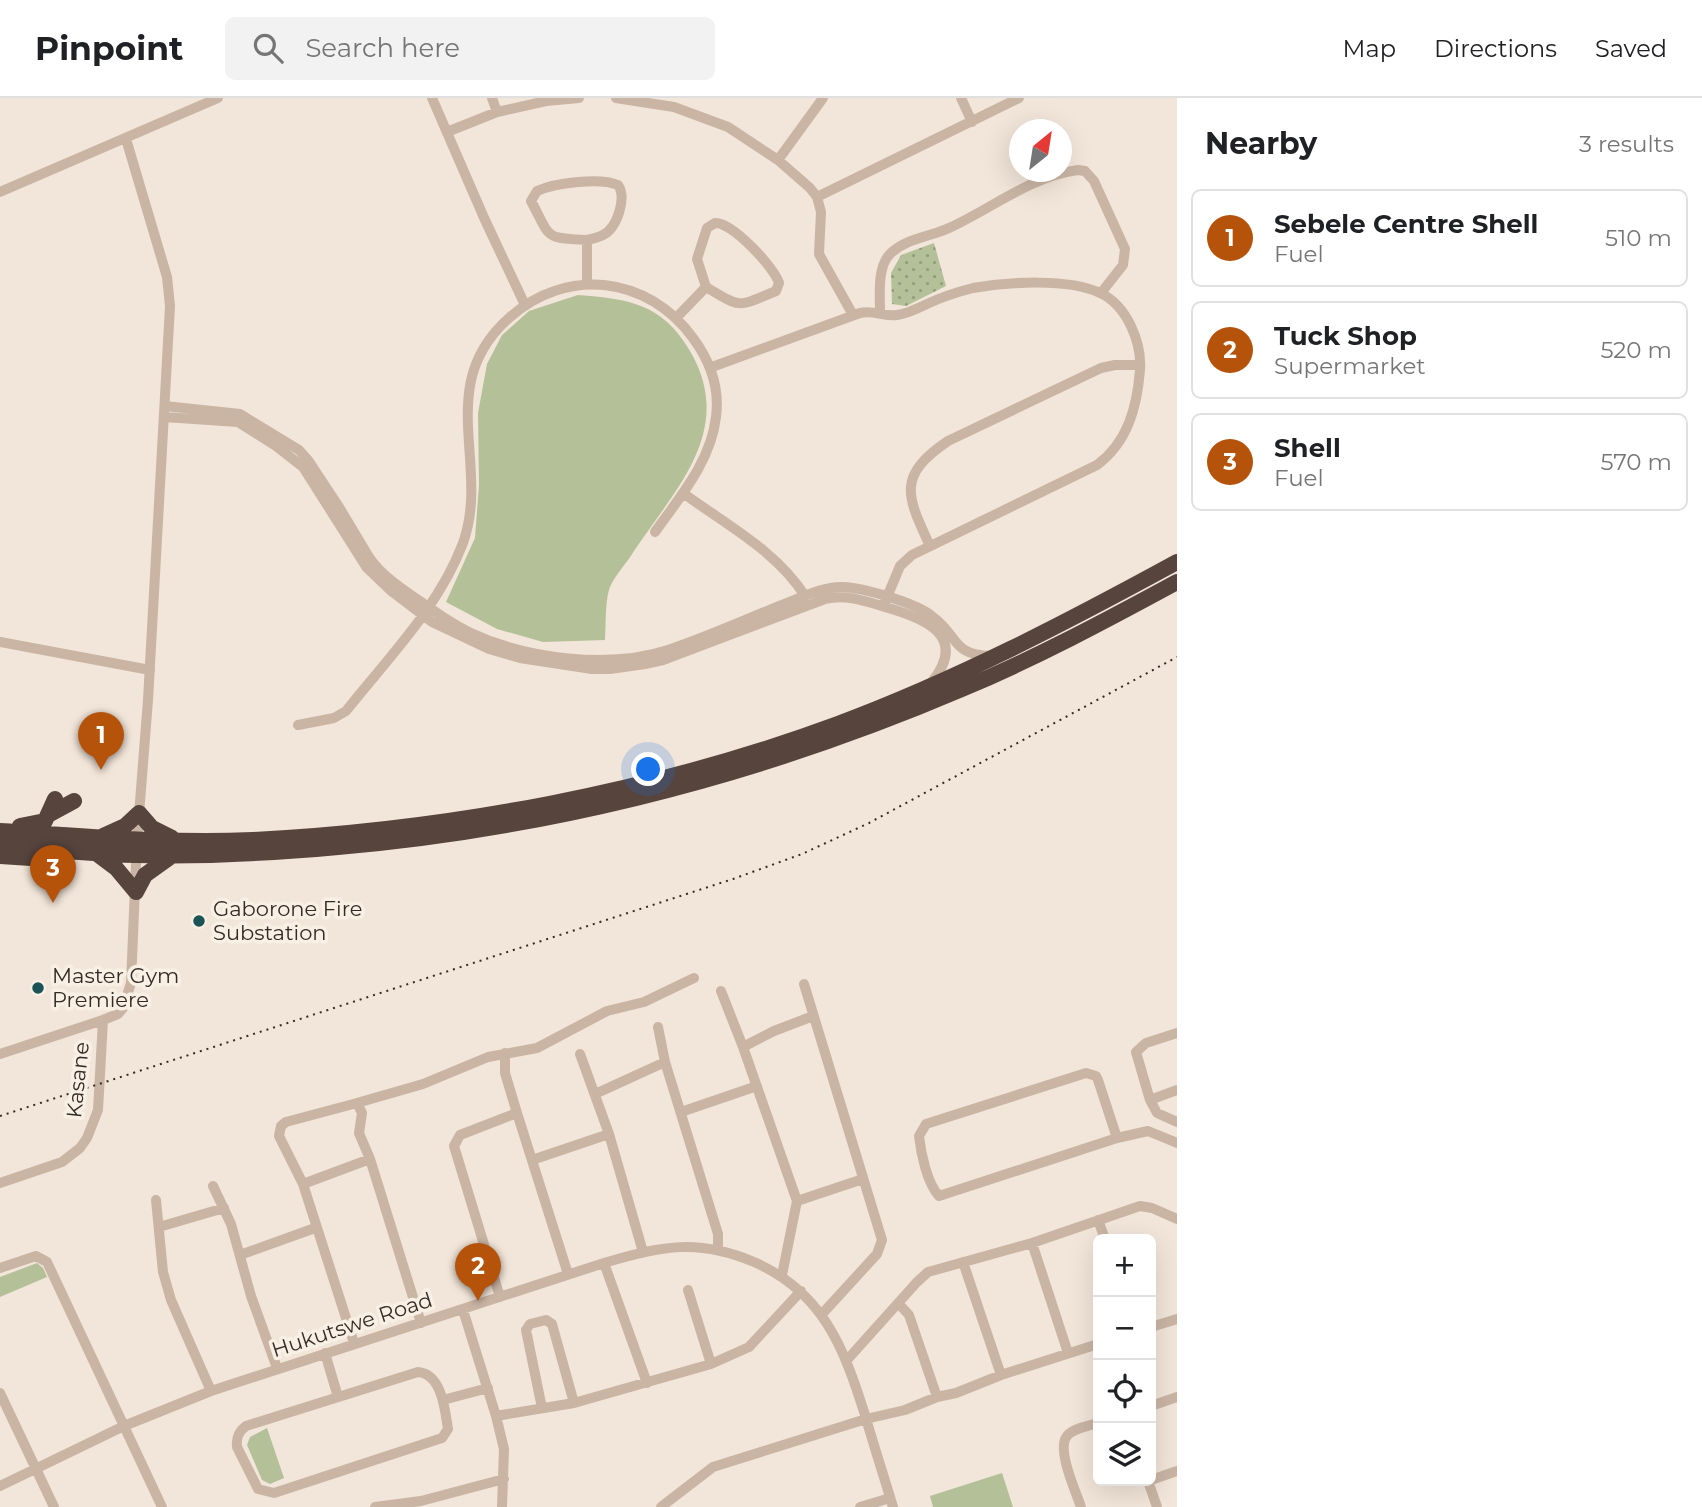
<!DOCTYPE html>
<html lang="en">
<head>
<meta charset="utf-8">
<style>
  body { margin:0; font-family:Montserrat,sans-serif; background:#f2f2f2; color:#202124 }
  .controls { position:absolute; right:21px; bottom:21px; display:grid; overflow:hidden; border-radius:10px; box-shadow:0 7px 28px #0002 }
  .controls button { width:63px; height:63px; display:grid; place-items:center; padding:0; border:0; border-bottom:2px solid #e0e0e0; background:#fff; color:#202124; font:35px sans-serif }
  .compass { position:absolute; left:1009px; top:21px; width:63px; height:63px; border-radius:50%; background:#fff; box-shadow:0 7px 28px #0002; rotate:30deg }
  .you { position:absolute; left:649px; top:672px; width:24px; height:24px; margin:-18px; border:5px solid #fff; border-radius:50%; background:#1a73e8; box-shadow:0 0 0 10px #1a73e833 }
  .badge { display:grid; place-items:center; width:46px; height:46px; border-radius:50%; background:#b45309; color:#fff; font-size:23px; font-weight:700 }
  .pin { position:absolute; translate:-50% -58px; filter:drop-shadow(0 2px 4px #0008) }
  .pin::after { content:''; position:absolute; top:37px; width:24px; height:21px; background:inherit; clip-path:polygon(0 0,100% 0,50% 100%) }
  .list { margin:0; padding:0; list-style:none }
  h2 { display:flex; justify-content:space-between; align-items:center; height:91px; margin:0; padding:0 28px; font-size:30px }
  h2 small { font-size:23px; font-weight:400; color:#757577 }
  .list li { display:grid; grid-template-columns:46px 1fr auto; gap:21px; align-items:center; box-sizing:border-box; height:98px; margin:0 14px 14px; padding:0 14px; border:2px solid #e0e0e0; border-radius:10px }
  .list b { display:block; font-size:26px; white-space:nowrap }
  .list p { margin:0; font-size:23px; white-space:nowrap; color:#757577 }
  .list em { font-size:23px; font-style:normal; color:#757577 }
  .icon { flex:none; width:38px; height:38px; fill:none; stroke:currentColor; stroke-width:2; stroke-linecap:round; stroke-linejoin:round }
  .map { position:relative; flex:none; width:1177px; height:1409px; overflow:hidden }
  header { display:flex; align-items:center; gap:42px; box-sizing:border-box; height:98px; padding:0 35px; background:#fff; border-bottom:2px solid #e0e0e0 }
  header strong { font-size:33px }
  nav { display:flex; gap:38px; margin-inline-start:auto; font-size:24px }
  .search { width:490px; height:63px; background:#f2f2f2; display:flex; align-items:center; gap:18px; box-sizing:border-box; padding:0 24px; border-radius:10px; color:#757577; font-size:26px }
  main { display:flex }
  aside { flex:1; background:#fff }
  .map>svg:first-child { display:block }
  .green { fill:#b4c198 }
  .park { fill:url(#park-dots) }
  .lines { fill:none; stroke-linecap:round; stroke-linejoin:round }
  .minor { stroke:#cab5a4; stroke-width:10 }
  .highway { stroke:#56443d; stroke-width:16 }
  .rail { stroke:#352b26; stroke-width:2; stroke-dasharray:2 5; stroke-linecap:butt }
  .poi-dot { fill:#1b5457; stroke:#f9f0e5; stroke-width:2.5 }
  .labels { text-anchor:middle; stroke-width:7; stroke-linejoin:round; paint-order:stroke }
  .poi-label { font-size:21px; fill:#352b26; stroke:#f9f0e5; text-anchor:start }
  .street-label { font-size:21px; fill:#352b26; stroke:#f9f0e5 }
</style>
</head>
<body>
<header>
<strong>Pinpoint</strong>
<div class="search"><svg class="icon" aria-label="search" viewBox="0 0 24 24"><circle cx="10" cy="10" r="6"/><path d="M15 15l6 6"/></svg>Search here</div>
<nav><a>Map</a><a>Directions</a><a>Saved</a></nav>
</header>
<main>
<div class="map">
<svg width="1177" height="1409" viewBox="0 0 1177 1409">
  <defs>
    <pattern id="park-dots" width="8" height="8" patternUnits="userSpaceOnUse" patternTransform="scale(1.75)"><rect width="8" height="8" fill="#b4c198"/><path d="M2 2h.1M6 6h.1" fill="none" stroke="#939d7c" stroke-width="1.8" stroke-linecap="round"/></pattern>
  </defs>
  <rect width="100%" height="100%" fill="#f2e5d9"/>
  <!-- green -->
  <path class="green" d="M578 197C628 201 662 205 690 253 736 332 676 390 634 453 627 465 615 477 610 489 605 501 606 528 605 542L543 544 497 531 446 504 475 440 479 387 478 315 487 266 502 237 529 213Z
    M37 1165 43 1170 47 1179 0 1199V1179Z
    M267 1330 284 1380 270 1386 262 1382 247 1347 250 1339Z
    M1002 1375 1013 1409H933L930 1398Z"/>
  <!-- park -->
  <path class="park" d="M934 145 946 188 906 208 892 206 891 175 901 157Z"/>
  <g class="lines">
    <!-- minor -->
    <path class="minor" d="M432 0 485 122 525 207
      M492 0 497 14
      M616 0 674 9 728 29 778 62 810 90 817 99 821 114 819 156 853 217
      M961 0 972 24
      M447 34 497 14 546 3 579 0
      M778 62 823 0
      M0 94 218 0
      M817 99 1019 0
      M587 142C592 141 599 139 603 137 617 130 627 100 618 87 600 79 555 85 537 93L531 103C551 140 543 140 587 142V186
      M880 214C880 197 877 169 890 156 906 140 930 139 949 130 991 111 1031 78 1078 72L1085 73 1094 83 1125 151 1123 167 1101 195
      M677 219 706 189 697 161 707 130 715 125C732 124 774 169 779 185L776 193C737 209 743 211 706 189
      M712 269 860 215C874 212 885 219 897 217 907 216 918 210 927 206 942 199 957 194 973 190 1007 184 1069 180 1100 195 1127 207 1142 245 1140 272 1137 309 1128 344 1097 367L912 457 900 468 885 504
      M165 308 240 316 299 352 308 362 339 409 369 459C382 478 402 491 421 504 437 515 453 527 471 535 527 561 609 571 668 552 707 539 744 522 782 507 801 500 823 488 843 489 864 490 917 505 933 519 959 538 951 557 991 558
      M164 319 238 324 276 348 303 369 367 470 390 492 432 524 489 551 520 560 592 571H610L645 566 663 562 825 501C846 496 865 503 885 509 924 520 970 538 931 585
      M683 395C725 426 777 453 805 498
      M930 448C907 398 896 378 948 343L1101 270 1115 267H1140
      M0 544 150 572
      M298 627 334 620 346 613C388 560 439 509 463 445 491 367 433 287 509 220 567 168 648 178 693 240 710 263 720 289 716 319 711 363 680 399 655 434
      M804 886 882 1142 877 1156 822 1216
      M721 893 743 949 797 1103 782 1177
      M658 929 665 964 718 1136V1152
      M1177 935 1146 945 1136 954 1150 1002 1157 1015 1177 1024
      M743 949 774 933 813 918
      M505 955V975L517 1015
      M0 956 103 922
      M580 956 609 1036 643 1154
      M595 996 665 964
      M1150 1002 1177 992
      M357 1005 423 986 488 959 537 950 607 913 644 904 694 880
      M681 1014 757 988
      M1117 1040 1098 982 1096 978 1086 975 926 1026 919 1038C921 1056 927 1085 939 1098L1117 1040 1148 1033 1177 1045
      M532 1062 609 1036
      M0 1085 62 1064 80 1050 87 1040 98 1012 103 922 118 916 123 910 131 885 137 742 148 602 170 208 167 179 126 41
      M303 1086 279 1038 281 1028 286 1024 357 1005 362 1015 359 1035 370 1061
      M213 1088 231 1126 251 1198 277 1270
      M156 1102 163 1174 171 1202 211 1293
      M797 1103 863 1081
      M1098 1122 1105 1141
      M159 1129 224 1110
      M1032 1145 1068 1255
      M240 1157 315 1130
      M963 1164 1001 1277
      M604 1165 647 1285
      M0 1170 36 1158 47 1164 162 1409
      M688 1192 711 1266
      M500 1199 454 1048 460 1037 517 1015 568 1176
      M899 1206 909 1217 937 1299 956 1295 1001 1277 1098 1246
      M463 1212 496 1318 504 1351 502 1409
      M1151 1229 1177 1221
      M354 1245 303 1086 370 1061 421 1225
      M325 1255 338 1299
      M847 1262 917 1184 928 1174 1032 1145 1140 1108 1152 1110 1177 1121
      M418 1274C442 1276 445 1312 448 1331L442 1340 274 1395 258 1391 237 1349C236 1340 238 1334 246 1328Z
      M0 1295 54 1409
      M443 1302 488 1290
      M1151 1308 1177 1299
      M542 1310 526 1232 530 1226 546 1222 552 1226 574 1305
      M496 1318 574 1305 711 1266 749 1249 801 1193
      M1151 1382 1177 1373
      M1148 1383 1157 1409
      M0 1388 124 1328 211 1293 604 1165C661 1148 698 1140 754 1164 823 1194 844 1250 865 1317 874 1348 884 1379 893 1409
      M375 1409 421 1403 504 1381
      M661 1409 713 1369 866 1321 905 1312 937 1299
      M860 1409 890 1400
      M1081 1409C1076 1394 1056 1351 1067 1338 1073 1330 1089 1328 1098 1325"/>
    <!-- highway -->
    <path class="highway" d="M50 716 74 703
      M20 728 45 723 55 701
      M0 733C84 738 168 746 253 742 449 732 654 694 838 626 956 582 1067 524 1177 464
      M103 738 125 728 139 715 152 730 172 740
      M0 747C45 751 90 756 135 757 203 759 271 755 338 749 554 730 763 676 962 591 1036 560 1107 522 1177 484
      M96 755 116 770 136 794
      M0 758 31 760 47 756
      M136 794 145 777 173 757"/>
    <!-- rail -->
    <path class="rail" d="M0 1018 733 781 802 756 869 725 1177 559"/>
  </g>
  <!-- markers -->
  <g class="poi-dot">
    <circle cx="199" cy="823" r="7"/>
    <circle cx="38" cy="890" r="7"/>
  </g>
  <g class="labels">
    <!-- poi labels -->
    <g class="poi-label">
      <text x="213" y="818">Gaborone Fire<tspan x="213" dy="24">Substation</tspan></text>
      <text x="52" y="885">Master Gym<tspan x="52" dy="24">Premiere</tspan></text>
    </g>
    <!-- street labels -->
    <g class="street-label">
      <text transform="translate(78 982) rotate(-84)" y="7">Kasane</text>
      <text transform="translate(352 1227) rotate(-18)" y="7">Hukutswe Road</text>
    </g>
  </g>
</svg>
<div class="controls">
<button>+</button>
<button>−</button>
<button><svg class="icon" aria-label="locate" viewBox="0 0 24 24"><circle cx="12" cy="12" r="6"/><path d="M12 2v4M12 18v4M2 12h4M18 12h4"/></svg></button>
<button><svg class="icon" aria-label="layers" viewBox="0 0 24 24"><path d="M12 4l9 5-9 5-9-5zM3 14l9 5 9-5"/></svg></button>
</div>
<svg class="compass" viewBox="-18 -18 36 36"><path d="M0-13l5 13h-10z" fill="#e53935"/><path d="M0 13l5-13h-10z" fill="#757577"/></svg>
<div class="you"></div>
<div class="pin badge" style="left:101px;top:672px">1</div>
<div class="pin badge" style="left:478px;top:1203px">2</div>
<div class="pin badge" style="left:53px;top:805px">3</div>
</div>
<aside>
<h2>Nearby<small>3 results</small></h2>
<ul class="list">
<li><span class="badge">1</span><div><b>Sebele Centre Shell</b><p>Fuel</p></div><em>510 m</em></li>
<li><span class="badge">2</span><div><b>Tuck Shop</b><p>Supermarket</p></div><em>520 m</em></li>
<li><span class="badge">3</span><div><b>Shell</b><p>Fuel</p></div><em>570 m</em></li>
</ul>
</aside>
</main>
</body>
</html>
